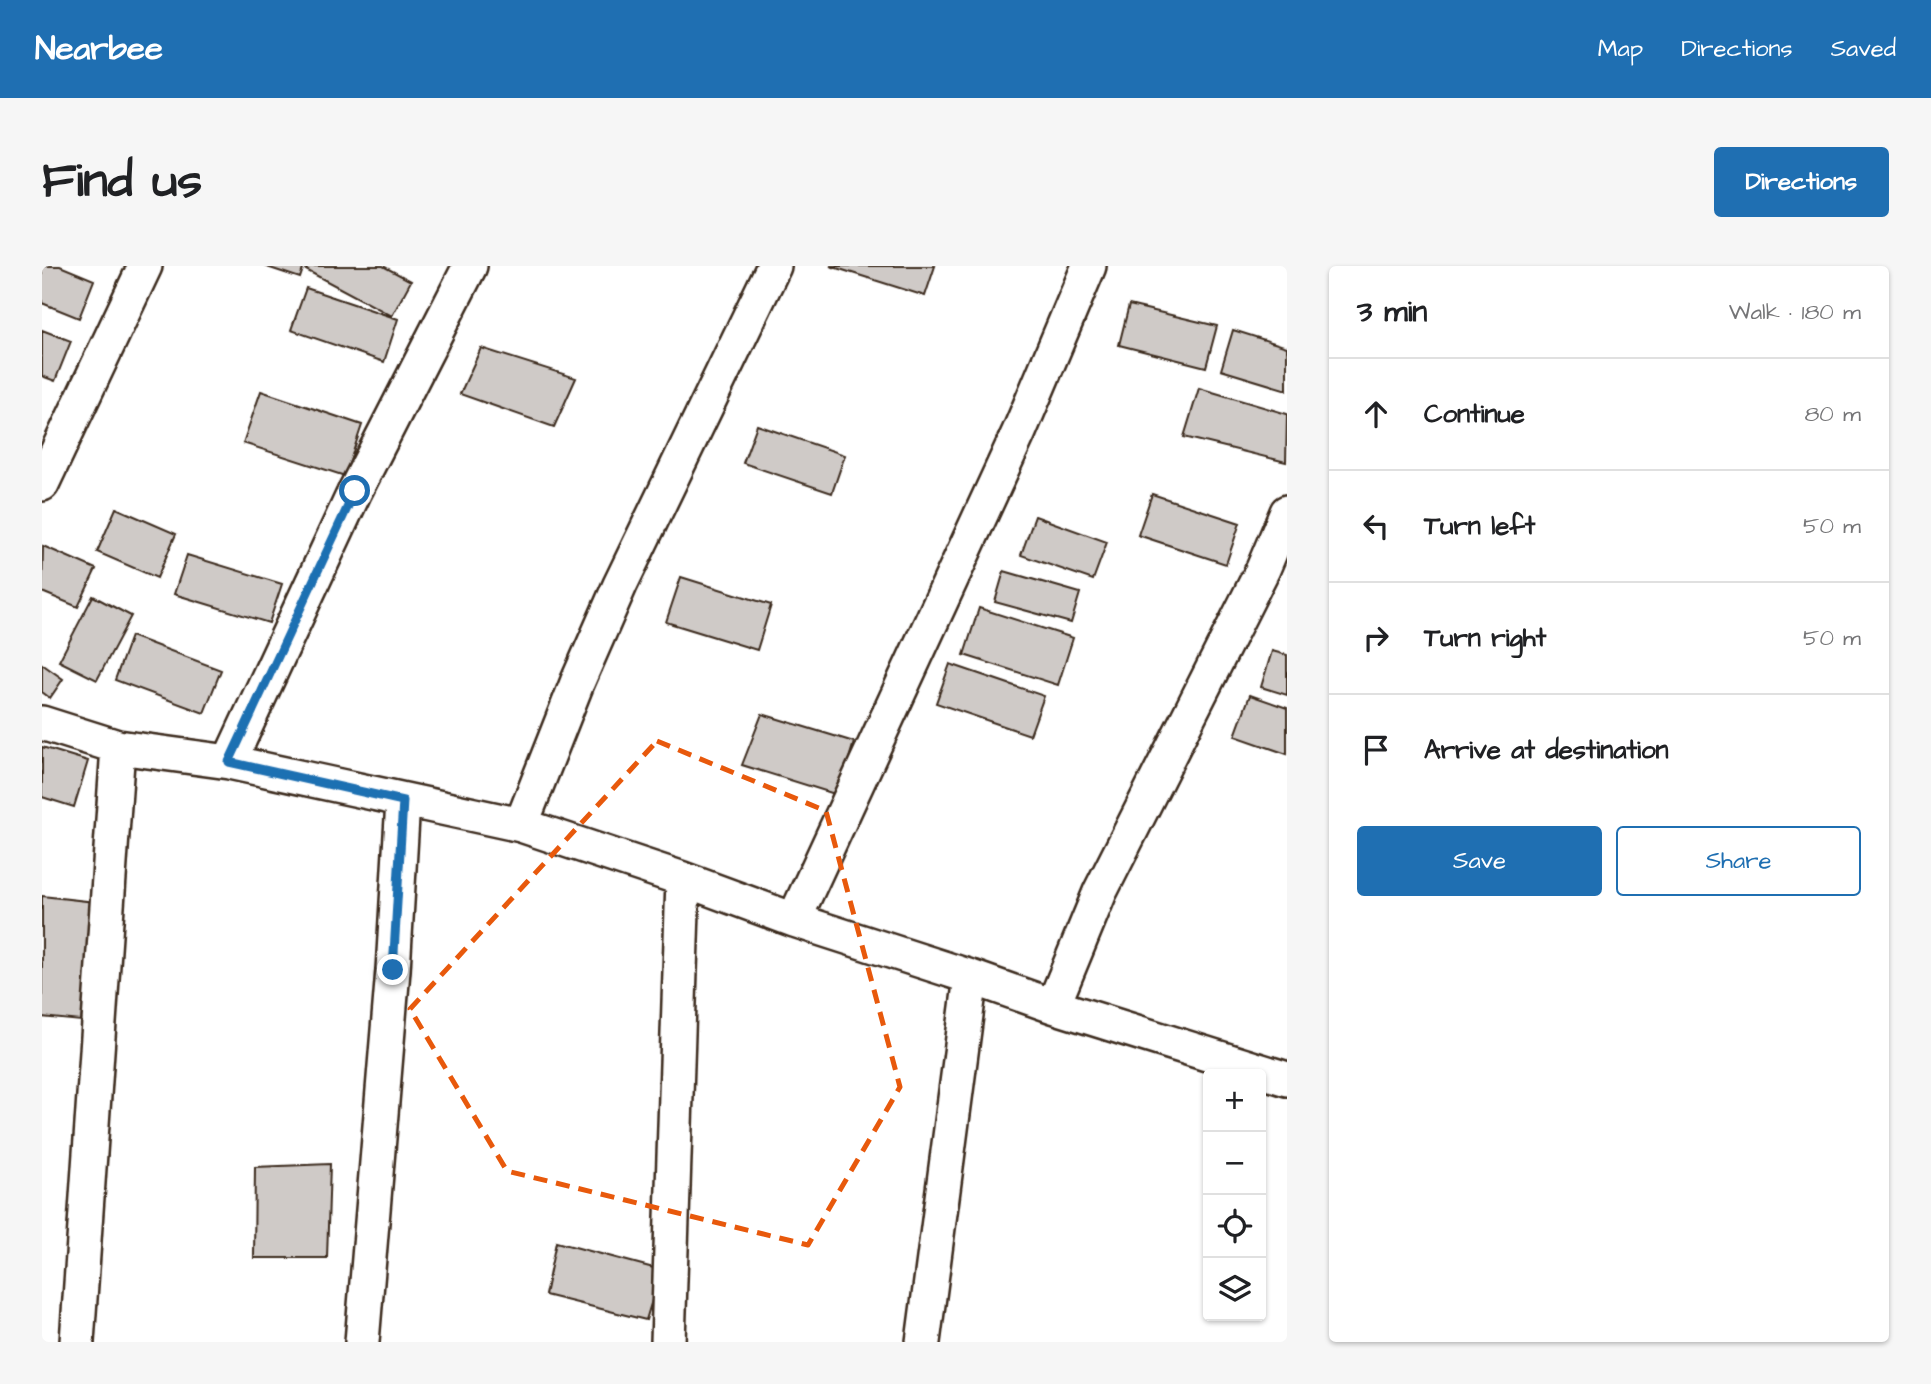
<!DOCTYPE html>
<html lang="en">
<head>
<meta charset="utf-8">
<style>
  body { margin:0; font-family:"Architects Daughter",sans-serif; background:#f6f6f6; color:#202124 }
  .controls { position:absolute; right:21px; bottom:21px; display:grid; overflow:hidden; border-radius:7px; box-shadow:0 2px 5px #0004 }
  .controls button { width:63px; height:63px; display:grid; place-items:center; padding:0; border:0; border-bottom:2px solid #e0e0e0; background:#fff; color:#202124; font:35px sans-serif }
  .stop { position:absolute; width:21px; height:21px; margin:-16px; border:5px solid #1f6fb2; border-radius:50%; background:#fff }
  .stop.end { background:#1f6fb2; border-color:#fff; box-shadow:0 2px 7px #0008 }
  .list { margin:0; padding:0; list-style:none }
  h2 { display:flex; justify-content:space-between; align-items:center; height:91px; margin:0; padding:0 28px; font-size:30px }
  h2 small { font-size:23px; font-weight:400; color:#757577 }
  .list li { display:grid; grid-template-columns:46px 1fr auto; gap:21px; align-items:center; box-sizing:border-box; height:112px; padding:0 28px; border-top:2px solid #e0e0e0 }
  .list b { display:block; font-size:26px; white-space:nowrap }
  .list em { font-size:23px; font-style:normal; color:#757577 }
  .actions { display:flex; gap:14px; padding:21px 28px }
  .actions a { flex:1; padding:16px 0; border:2px solid #1f6fb2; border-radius:7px; text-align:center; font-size:24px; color:#1f6fb2 }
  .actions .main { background:#1f6fb2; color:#fff }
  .icon { flex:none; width:38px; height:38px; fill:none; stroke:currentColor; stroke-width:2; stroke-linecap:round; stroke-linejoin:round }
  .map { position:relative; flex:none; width:1245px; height:1076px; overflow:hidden; border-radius:7px }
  header { display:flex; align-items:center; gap:42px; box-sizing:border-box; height:98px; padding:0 35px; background:#1f6fb2; color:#fff }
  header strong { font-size:33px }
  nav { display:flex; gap:38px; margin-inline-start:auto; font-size:24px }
  .intro { display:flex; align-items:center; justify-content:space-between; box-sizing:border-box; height:168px; padding:0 42px }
  h1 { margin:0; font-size:49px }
  .button { padding:18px 32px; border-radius:7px; background:#1f6fb2; color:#fff; font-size:24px; font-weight:700 }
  main { display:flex; gap:42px; padding:0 42px }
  aside { flex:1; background:#fff; border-radius:7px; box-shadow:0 2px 5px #0004 }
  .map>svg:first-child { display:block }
  .building { fill:#cfcac7; stroke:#3b2a1e; stroke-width:2 }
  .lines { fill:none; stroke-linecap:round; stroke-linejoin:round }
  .minor-casing { stroke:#3b2a1e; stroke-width:38 }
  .minor { stroke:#fff; stroke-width:33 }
  .route { stroke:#1f6fb2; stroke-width:9 }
  .marked { fill:none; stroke:#e8590c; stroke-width:5; stroke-dasharray:14 9; stroke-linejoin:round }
</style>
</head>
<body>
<header>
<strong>Nearbee</strong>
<nav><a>Map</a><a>Directions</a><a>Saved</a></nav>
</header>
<div class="intro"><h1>Find us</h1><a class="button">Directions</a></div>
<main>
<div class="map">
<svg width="1245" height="1076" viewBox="0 0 1245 1076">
  <rect width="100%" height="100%" fill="#fff"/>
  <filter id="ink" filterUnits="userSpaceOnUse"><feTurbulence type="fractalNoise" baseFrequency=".0143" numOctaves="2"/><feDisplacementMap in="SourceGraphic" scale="14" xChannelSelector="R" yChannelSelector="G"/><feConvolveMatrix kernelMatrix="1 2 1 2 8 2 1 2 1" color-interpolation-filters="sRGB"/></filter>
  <g filter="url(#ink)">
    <!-- building -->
    <path class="building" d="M0 0H18L52 14 37 52 0 37Z
      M222 0H262L258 12Z
      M266 0H341L369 15 350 50 264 4Z
      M788 0H893L883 30Z
      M264 22 356 53 342 96 249 64Z
      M1087 39 1175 60 1164 101 1077 79Z
      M0 64 29 75 13 115 0 110Z
      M1191 64 1245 81V124L1179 104Z
      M439 82 534 112 512 161 418 128Z
      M1157 122 1245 148 1244 196 1142 171Z
      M219 125 320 159 303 210 201 177Z
      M715 159 803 189 790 227 701 197Z
      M1110 228 1198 257 1184 298 1096 269Z
      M74 242 134 268 115 312 55 286Z
      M993 250 1065 276 1051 314 979 289Z
      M1 280 54 303 36 341 0 326Z
      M145 289 240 318 227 357 132 328Z
      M962 305 1038 327 1029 357 953 336Z
      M639 311 729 339 715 384 624 356Z
      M51 330 89 350 55 414 17 395Z
      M937 342 1031 372 1016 419 922 389Z
      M89 370 179 404 162 447 73 414Z
      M1230 385 1245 389V429L1219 421Z
      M0 398 21 413 8 432 0 426Z
      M908 398 1002 430 988 469 894 437Z
      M1208 429 1245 442V488L1193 470Z
      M720 448 812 476 796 529 700 499Z
      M0 481 46 495 32 541 0 531Z
      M0 630 53 636 39 755 0 751Z
      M288 898 285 992H212L213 901Z
      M514 976 619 1004 604 1054 503 1029Z"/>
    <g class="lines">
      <defs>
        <path id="minor" d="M0 218 103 0
          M0 457 76 481 187 496 479 559 641 613 752 654 929 711 1011 740 1245 813
          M187 496 313 225 428 0
          M479 559 535 417 578 319 732 0
          M752 654 977 166 1047 0
          M1011 740 1058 626 1221 303 1245 246
          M35 1076 76 481
          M320 1076 351 704 361 535
          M626 1076 641 613
          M881 1076 929 711"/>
      </defs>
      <!-- minor casing -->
      <use href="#minor" class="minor-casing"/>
      <!-- minor -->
      <use href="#minor" class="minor"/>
    </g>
  </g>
  <g class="lines" filter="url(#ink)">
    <!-- route -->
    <path class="route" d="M313 225 187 496 361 535 351 704"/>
  </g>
  <!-- marked area -->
  <path class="marked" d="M615 475 784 545 858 821 766 979 465 905 368 743Z"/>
</svg>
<div class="controls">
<button>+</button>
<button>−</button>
<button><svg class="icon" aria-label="locate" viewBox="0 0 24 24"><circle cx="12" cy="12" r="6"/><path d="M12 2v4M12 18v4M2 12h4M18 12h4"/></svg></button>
<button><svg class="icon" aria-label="layers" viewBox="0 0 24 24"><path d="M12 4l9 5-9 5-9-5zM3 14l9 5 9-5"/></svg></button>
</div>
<div class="stop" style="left:313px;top:225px"></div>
<div class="stop end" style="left:351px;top:704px"></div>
</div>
<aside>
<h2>3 min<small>Walk · 180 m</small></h2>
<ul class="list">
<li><svg class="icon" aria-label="ahead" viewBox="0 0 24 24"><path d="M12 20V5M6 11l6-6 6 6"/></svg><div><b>Continue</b></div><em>80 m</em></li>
<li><svg class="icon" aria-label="left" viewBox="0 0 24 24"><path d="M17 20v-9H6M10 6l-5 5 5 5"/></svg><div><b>Turn left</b></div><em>50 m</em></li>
<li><svg class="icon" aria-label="right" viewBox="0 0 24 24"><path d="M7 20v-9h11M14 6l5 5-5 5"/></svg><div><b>Turn right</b></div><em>50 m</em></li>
<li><svg class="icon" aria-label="arrive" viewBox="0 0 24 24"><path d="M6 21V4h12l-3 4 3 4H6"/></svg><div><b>Arrive at destination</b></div></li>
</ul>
<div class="actions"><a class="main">Save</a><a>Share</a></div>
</aside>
</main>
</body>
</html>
